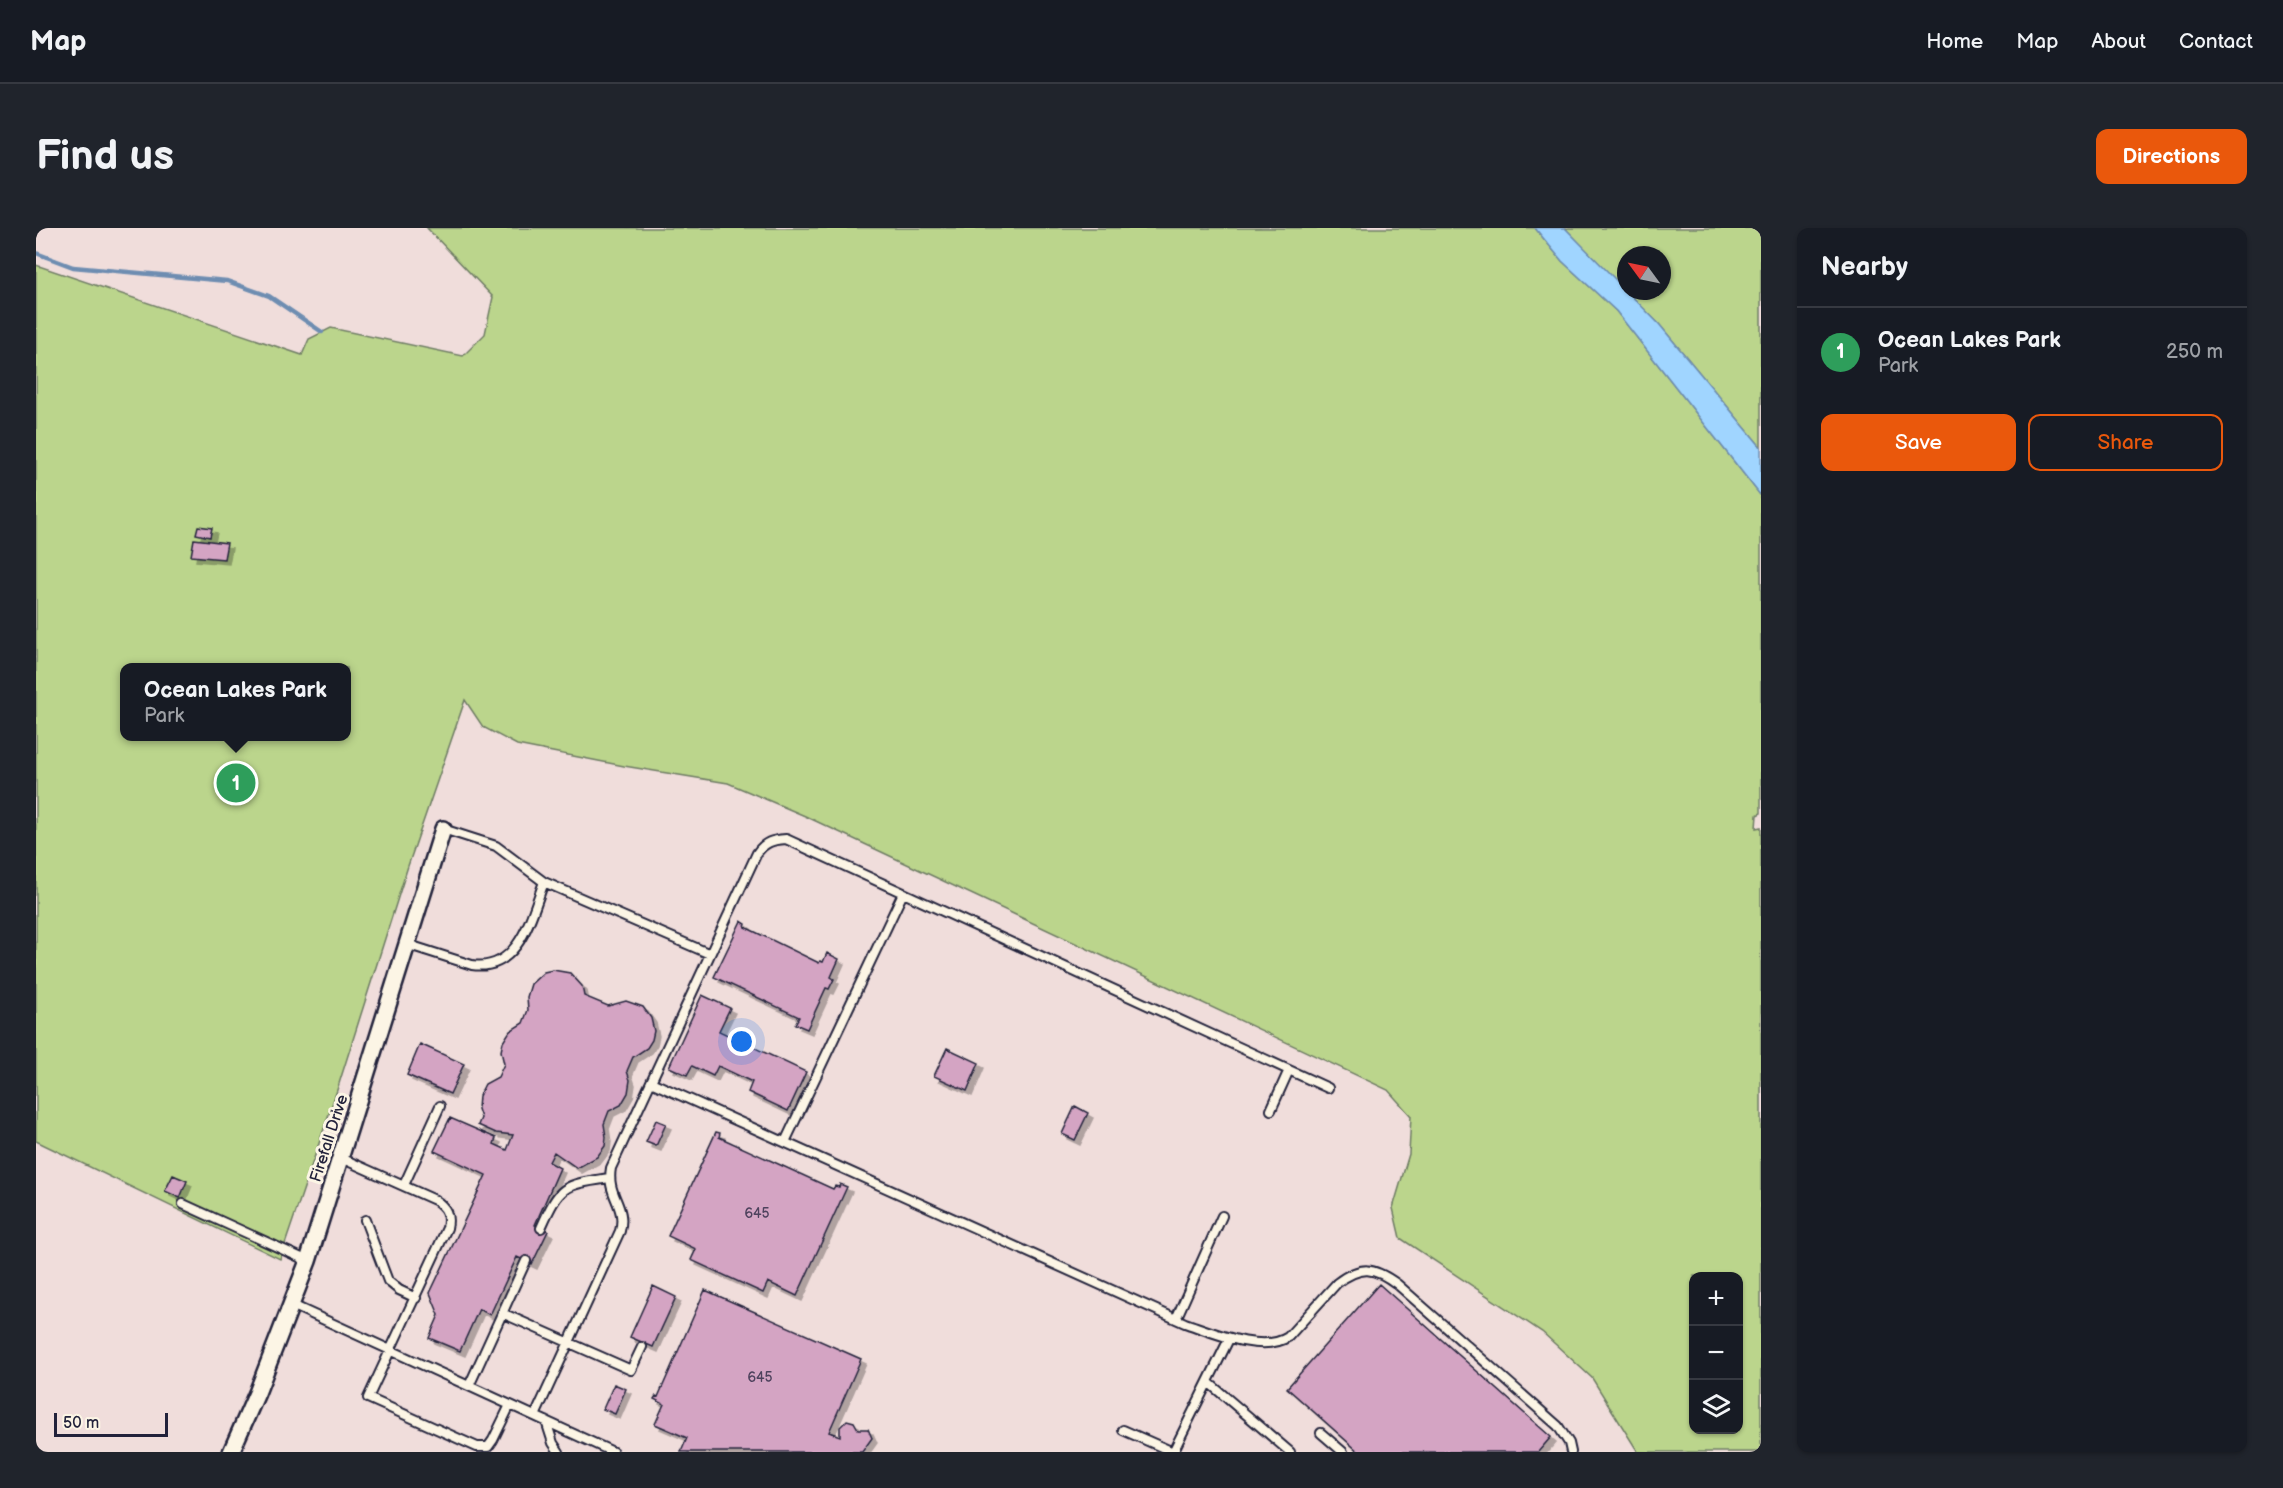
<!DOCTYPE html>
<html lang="en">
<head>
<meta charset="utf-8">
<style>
  body { margin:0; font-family:"Balsamiq Sans",sans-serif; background:#20242c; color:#f1f3f6 }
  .controls { position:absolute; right:18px; bottom:18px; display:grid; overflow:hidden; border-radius:12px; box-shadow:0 2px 4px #0004 }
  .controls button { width:54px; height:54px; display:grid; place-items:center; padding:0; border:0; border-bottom:2px solid #363941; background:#171b24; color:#f1f3f6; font:30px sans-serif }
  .compass { position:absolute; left:1581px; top:18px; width:54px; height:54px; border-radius:50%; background:#171b24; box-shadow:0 2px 4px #0004; rotate:303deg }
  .scale { position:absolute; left:18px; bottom:15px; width:114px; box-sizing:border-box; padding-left:6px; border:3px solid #22223b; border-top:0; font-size:16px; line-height:21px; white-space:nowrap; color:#22223b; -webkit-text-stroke:4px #fcf5e5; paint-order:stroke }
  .you { position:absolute; left:706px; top:814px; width:21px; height:21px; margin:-15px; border:4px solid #fff; border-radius:50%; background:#1a73e8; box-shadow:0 0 0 9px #1a73e833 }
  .badge { display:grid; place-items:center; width:39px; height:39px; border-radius:50%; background:#ea580c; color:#fff; font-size:20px; font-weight:700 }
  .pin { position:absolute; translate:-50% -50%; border:3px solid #fff; box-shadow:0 2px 6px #0006 }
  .popup { position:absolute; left:84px; top:435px; width:231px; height:78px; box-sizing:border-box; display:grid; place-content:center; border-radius:12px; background:#171b24; filter:drop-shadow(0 2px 4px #0005); font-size:20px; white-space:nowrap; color:#9ea1a6 }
  .popup b { font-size:22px; color:#f1f3f6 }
  .popup::after { content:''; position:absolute; left:50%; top:100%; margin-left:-12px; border:12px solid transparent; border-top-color:#171b24 }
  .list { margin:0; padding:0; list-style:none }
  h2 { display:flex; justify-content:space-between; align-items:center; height:78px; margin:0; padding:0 24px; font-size:26px }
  h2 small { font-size:20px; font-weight:400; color:#9ea1a6 }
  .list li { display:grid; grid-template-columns:39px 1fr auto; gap:18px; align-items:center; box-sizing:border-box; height:90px; padding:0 24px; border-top:2px solid #363941 }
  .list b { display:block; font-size:22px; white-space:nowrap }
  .list p { margin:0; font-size:20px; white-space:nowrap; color:#9ea1a6 }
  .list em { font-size:20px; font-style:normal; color:#9ea1a6 }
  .actions { display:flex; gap:12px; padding:18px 24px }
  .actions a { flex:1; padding:14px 0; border:2px solid #ea580c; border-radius:12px; text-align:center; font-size:21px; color:#ea580c }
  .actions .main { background:#ea580c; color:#fff }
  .icon { flex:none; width:33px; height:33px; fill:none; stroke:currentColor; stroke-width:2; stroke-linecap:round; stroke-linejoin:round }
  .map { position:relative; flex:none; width:1725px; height:1224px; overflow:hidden; border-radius:12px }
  header { display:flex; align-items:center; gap:36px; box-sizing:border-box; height:84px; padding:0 30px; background:#171b24; border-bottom:2px solid #363941 }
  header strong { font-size:28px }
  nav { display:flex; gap:33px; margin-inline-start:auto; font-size:21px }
  .intro { display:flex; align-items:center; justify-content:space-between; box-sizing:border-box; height:144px; padding:0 36px }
  h1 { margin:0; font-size:42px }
  .button { padding:15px 27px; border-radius:12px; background:#ea580c; color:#fff; font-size:21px; font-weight:700 }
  main { display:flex; gap:36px; padding:0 36px }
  aside { flex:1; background:#171b24; border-radius:12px; box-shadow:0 2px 4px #0004 }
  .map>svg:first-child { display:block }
  .green { fill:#bbd58c; stroke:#6e7c64; stroke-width:1.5; fill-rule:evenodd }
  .water { fill:#a0d5ff; stroke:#6e8db1; stroke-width:1.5 }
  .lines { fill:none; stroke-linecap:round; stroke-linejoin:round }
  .stream { stroke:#6e8db1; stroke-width:4.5 }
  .building { fill:#d4a4c3; stroke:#22223b; stroke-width:1.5; filter:url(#shadow) }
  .lane-casing { stroke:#22223b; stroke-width:12 }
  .street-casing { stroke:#22223b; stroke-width:20 }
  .lane { stroke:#fcf5e5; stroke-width:8 }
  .street { stroke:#fcf5e5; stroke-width:15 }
  .labels { text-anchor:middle; stroke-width:6; stroke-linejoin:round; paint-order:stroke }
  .number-label { font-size:14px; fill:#4e425d }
  .street-label { font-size:16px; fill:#22223b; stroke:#fcf5e5 }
</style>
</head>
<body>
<header>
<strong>Map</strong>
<nav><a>Home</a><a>Map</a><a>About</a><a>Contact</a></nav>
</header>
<div class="intro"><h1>Find us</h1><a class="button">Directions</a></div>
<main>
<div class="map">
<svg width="1725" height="1224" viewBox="0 0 1725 1224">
  <defs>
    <filter id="shadow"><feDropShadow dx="5" dy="5" stdDeviation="0" flood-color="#0004"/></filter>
  </defs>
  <rect width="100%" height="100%" fill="#f0dddb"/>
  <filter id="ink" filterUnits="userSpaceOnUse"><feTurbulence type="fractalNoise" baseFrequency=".0167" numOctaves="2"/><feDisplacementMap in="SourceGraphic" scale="12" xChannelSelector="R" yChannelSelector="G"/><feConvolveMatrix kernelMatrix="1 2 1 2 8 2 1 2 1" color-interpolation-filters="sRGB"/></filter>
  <g filter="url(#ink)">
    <!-- green -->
    <path class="green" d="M391 0H1499L1526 33 1580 83 1725 268V585L1721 587 1720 600 1725 599V1224H1602L1556 1150 1506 1104 1364 1010 1357 980 1373 926 1375 888 1352 862 769 588 692 555 588 538 481 517 447 499 429 472 372 638 301 862 244 1031 0 913V37L266 127 273 111 295 100 427 128 449 106 457 69ZM89 440H311V508H89ZM1658 1048H1702V1202H1658Z
      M1529 0H1725V219L1623 96 1590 63H1626V27H1590V63Z"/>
    <!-- water -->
    <path class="water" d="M1499 0H1529L1623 96 1725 219V268L1580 83 1526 33Z"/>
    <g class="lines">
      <!-- stream -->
      <path class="stream" d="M0 25 37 39 191 53 233 68 286 104"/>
    </g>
    <!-- building -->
    <path class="building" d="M162 298 176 300 174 309 160 306Z
      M158 311 191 315 188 331 155 328Z
      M705 693 710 696 709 699 783 735 784 733 787 734 791 725 803 731 795 749 798 751 793 761 790 760 771 801 759 796 763 789 678 749Z
      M517 742 534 745 546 758 548 768 572 778 590 773 607 779 615 790 618 803 616 812 611 820 597 829 591 843 594 852 592 865 585 877 573 883 568 896 570 909 569 918 561 929 541 940 518 924 513 934 524 940 499 997 512 1003 496 1036 481 1029 454 1087 443 1081 424 1123 393 1110 403 1087 394 1065 450 947 398 923 414 890 460 910 458 916 471 922 477 907 460 905 442 897 445 890 442 881 443 868 449 856 462 849 468 836 465 823 467 814 474 803 487 795 492 782 491 769 495 756 508 744Z
      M666 767 694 780 683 803 770 844 752 883 712 864 716 854 682 838 677 848 656 838 651 847 633 839Z
      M384 816 428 836 414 866 371 847Z
      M911 820 943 835 931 863 898 848Z
      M1039 878 1052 885 1039 912 1026 906Z
      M620 892 630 896 620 918 610 914Z
      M680 904 684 905 683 909 797 961 799 958 803 959 804 956 811 959 761 1068 732 1054 727 1065 655 1032 660 1021 632 1008Z
      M137 947 151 953 144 970 129 963Z
      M1343 1056 1515 1209 1502 1224H1323L1251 1160Z
      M617 1058 640 1069 617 1119 594 1109Z
      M669 1062 825 1131 793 1204 804 1208V1199L811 1192 818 1194 822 1201H832L836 1210 826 1224H645L651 1210 619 1196 628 1176 618 1171 620 1168 622 1169Z
      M578 1156 590 1161 579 1186 567 1181Z"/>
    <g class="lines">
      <defs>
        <path id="lane" d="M508 654 674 726
          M370 716 436 737C483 744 495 688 508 654L460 618 407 601
          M615 854 1149 1095C1176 1104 1226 1126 1252 1109L1301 1055C1325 1037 1338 1039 1361 1056L1522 1198 1533 1215 1535 1224
          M1235 882 1253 842
          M749 914 867 665
          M305 930 399 972C410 979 414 987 411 1000L332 1170 441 1219H452L457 1212 474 1177
          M368 957 404 878
          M147 976 272 1033
          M329 992 352 1053 363 1062 380 1070
          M505 1000C524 957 527 957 573 950
          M256 1077 577 1224
          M466 1085 595 1142 606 1119
          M1140 1091 1186 988
          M1172 1154 1254 1224
          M433 1158 490 1033
          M499 1188 584 1003C591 977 570 968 575 940L721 625C729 614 736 612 750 611L1292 860
          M510 1193 517 1215 523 1224
          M1087 1202 1137 1224 1193 1111
          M1285 1205 1307 1224"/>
        <path id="street" d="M195 1224 221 1165 272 1033 407 601"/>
      </defs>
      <!-- lane casing -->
      <use href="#lane" class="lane-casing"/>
      <!-- street casing -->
      <use href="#street" class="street-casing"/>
      <!-- lane -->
      <use href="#lane" class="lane"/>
      <!-- street -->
      <use href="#street" class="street"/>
    </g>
  </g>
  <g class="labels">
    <!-- number labels -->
    <g class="number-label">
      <text x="721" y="990">645</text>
      <text x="724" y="1154">645</text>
    </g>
    <!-- street labels -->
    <g class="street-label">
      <text transform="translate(292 910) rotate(-72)" y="6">Firefall Drive</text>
    </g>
  </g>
</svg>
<div class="controls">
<button>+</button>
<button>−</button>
<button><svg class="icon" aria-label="layers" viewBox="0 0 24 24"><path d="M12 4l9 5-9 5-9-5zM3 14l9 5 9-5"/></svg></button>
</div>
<svg class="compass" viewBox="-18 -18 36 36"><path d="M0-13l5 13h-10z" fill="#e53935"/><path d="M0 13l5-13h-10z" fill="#9ea1a6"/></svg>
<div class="scale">50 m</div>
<div class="you"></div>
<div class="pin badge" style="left:200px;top:555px;background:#2e9e5b">1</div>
<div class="popup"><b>Ocean Lakes Park</b>Park</div>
</div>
<aside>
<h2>Nearby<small></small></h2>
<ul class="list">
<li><span class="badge" style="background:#2e9e5b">1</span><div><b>Ocean Lakes Park</b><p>Park</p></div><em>250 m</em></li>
</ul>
<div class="actions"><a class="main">Save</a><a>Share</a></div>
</aside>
</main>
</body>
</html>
